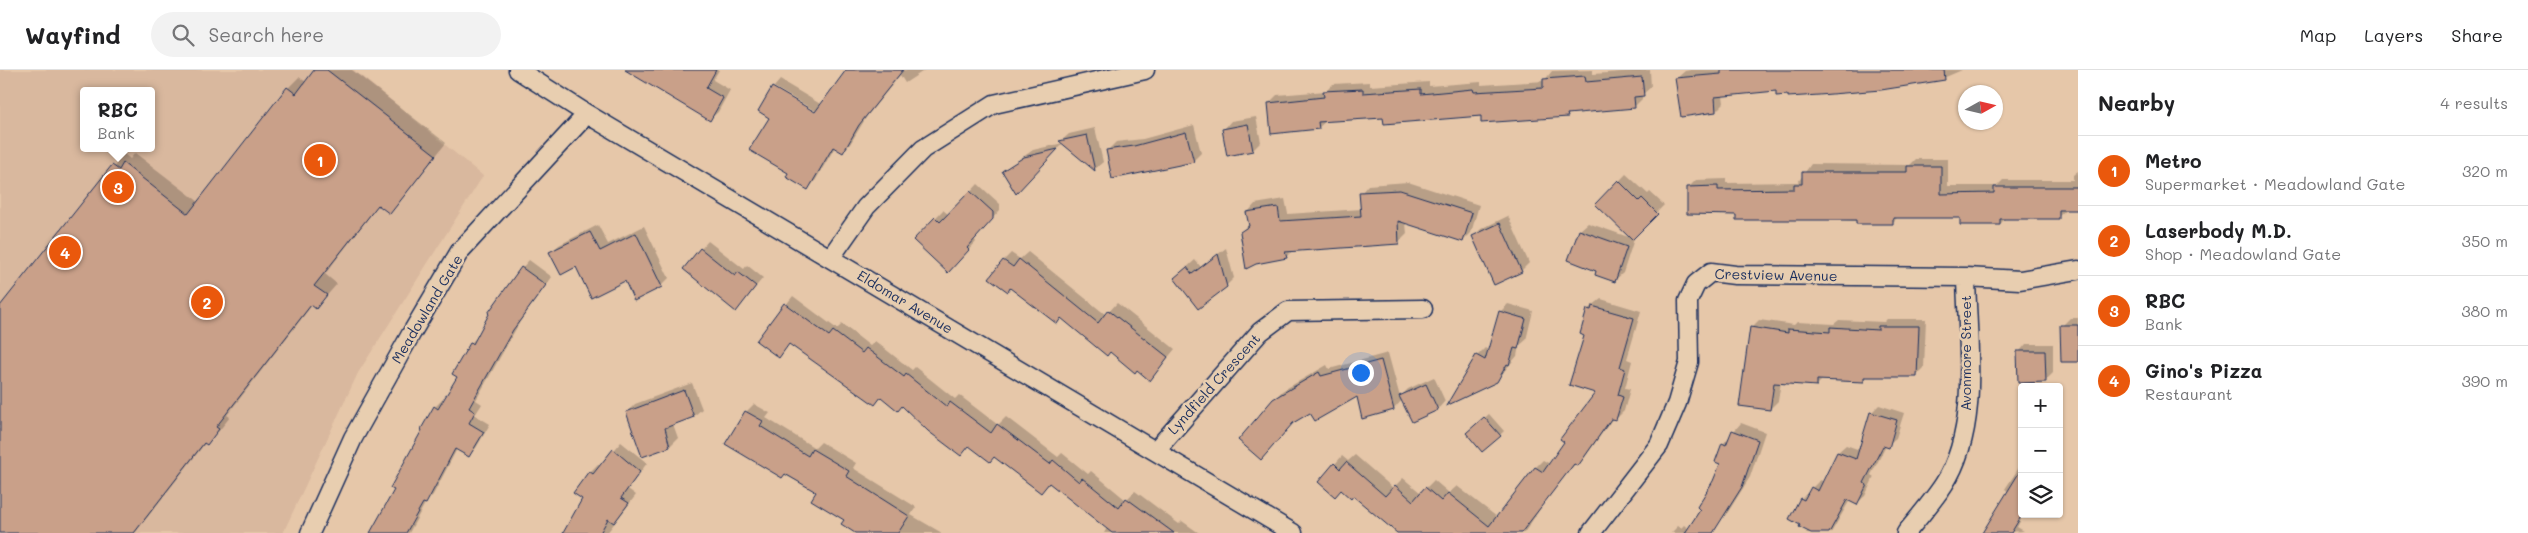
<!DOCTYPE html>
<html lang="en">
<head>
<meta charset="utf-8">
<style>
  body { margin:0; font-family:Mali,sans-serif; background:#f2f2f2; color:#202124 }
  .controls { position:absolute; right:15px; bottom:15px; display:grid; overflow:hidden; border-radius:5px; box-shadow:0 1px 4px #0004 }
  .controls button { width:45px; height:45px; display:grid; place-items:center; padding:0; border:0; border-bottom:1px solid #e0e0e0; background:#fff; color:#202124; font:25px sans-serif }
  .compass { position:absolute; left:1958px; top:15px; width:45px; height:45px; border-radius:50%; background:#fff; box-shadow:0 1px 4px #0004; rotate:82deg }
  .you { position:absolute; left:1360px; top:302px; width:18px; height:18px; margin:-12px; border:4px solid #fff; border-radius:50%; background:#1a73e8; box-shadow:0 0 0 8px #1a73e833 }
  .badge { display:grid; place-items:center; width:32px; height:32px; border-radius:50%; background:#ea580c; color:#fff; font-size:16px; font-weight:700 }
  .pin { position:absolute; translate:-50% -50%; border:2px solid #fff; box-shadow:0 1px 5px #0006 }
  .popup { position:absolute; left:80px; top:17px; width:75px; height:65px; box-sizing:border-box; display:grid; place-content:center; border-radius:5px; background:#fff; filter:drop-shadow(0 1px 4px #0005); font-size:16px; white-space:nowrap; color:#757577 }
  .popup b { font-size:19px; color:#202124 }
  .popup::after { content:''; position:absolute; left:50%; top:100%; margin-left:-10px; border:10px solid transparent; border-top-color:#fff }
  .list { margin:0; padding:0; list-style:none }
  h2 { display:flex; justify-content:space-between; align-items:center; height:65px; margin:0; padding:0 20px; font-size:21px }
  h2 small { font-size:16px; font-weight:400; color:#757577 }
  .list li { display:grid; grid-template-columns:32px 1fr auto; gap:15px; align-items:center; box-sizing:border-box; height:70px; padding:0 20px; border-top:1px solid #e0e0e0 }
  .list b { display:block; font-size:19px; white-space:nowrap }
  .list p { margin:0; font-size:16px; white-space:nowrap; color:#757577 }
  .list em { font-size:16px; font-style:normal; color:#757577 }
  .icon { flex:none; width:28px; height:28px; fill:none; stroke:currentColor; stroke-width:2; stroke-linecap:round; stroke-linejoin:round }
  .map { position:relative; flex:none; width:2078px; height:463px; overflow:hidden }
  header { display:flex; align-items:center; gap:30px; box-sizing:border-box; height:70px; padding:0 25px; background:#fff; border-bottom:1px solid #e0e0e0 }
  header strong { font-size:24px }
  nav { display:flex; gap:28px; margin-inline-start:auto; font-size:18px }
  .search { width:350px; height:45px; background:#f2f2f2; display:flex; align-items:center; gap:12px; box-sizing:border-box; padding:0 18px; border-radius:28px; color:#757577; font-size:19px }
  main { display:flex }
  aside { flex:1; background:#fff }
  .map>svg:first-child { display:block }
  .built { fill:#d9b89e; fill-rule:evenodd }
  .shadow { fill:#0003 }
  .building { fill:#c9a089; stroke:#1b2f5e }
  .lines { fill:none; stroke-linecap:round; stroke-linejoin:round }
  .minor-casing { stroke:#1b2f5e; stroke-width:21 }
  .minor { stroke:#e8ceb0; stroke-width:18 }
  .labels { text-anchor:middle; stroke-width:5; stroke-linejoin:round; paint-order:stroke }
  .street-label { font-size:14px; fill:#1b2f5e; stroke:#e8ceb0 }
</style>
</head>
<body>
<header>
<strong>Wayfind</strong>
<div class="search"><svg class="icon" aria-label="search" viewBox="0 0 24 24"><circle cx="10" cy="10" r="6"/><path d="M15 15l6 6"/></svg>Search here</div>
<nav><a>Map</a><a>Layers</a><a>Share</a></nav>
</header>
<main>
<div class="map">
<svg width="2078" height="463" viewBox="0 0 2078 463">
  <rect width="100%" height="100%" fill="#e6c7a9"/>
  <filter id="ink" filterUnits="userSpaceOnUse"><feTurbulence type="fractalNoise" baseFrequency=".02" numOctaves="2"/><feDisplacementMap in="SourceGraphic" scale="10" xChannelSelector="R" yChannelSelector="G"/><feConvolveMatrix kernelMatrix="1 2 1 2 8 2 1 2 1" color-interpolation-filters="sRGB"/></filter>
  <g filter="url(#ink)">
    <!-- built -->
    <path class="built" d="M0 0H354L483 106 358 303 283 463H0ZM84 21H152V78H84Z"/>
    <!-- shadow -->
    <path class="shadow" d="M316 0H352L446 73 390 143 379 134 325 204 337 214 316 238 312 235 227 345 230 347 218 362 206 372 135 463H0V239L124 84 130 89 135 83 199 132 288 18 299 7 306 12Z
      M627 0H719L713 10 730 20 718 42 710 49Z
      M848 0H925L905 13 900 5 867 46 850 74 843 81 835 77 815 111 808 119 790 103 771 47 759 40 773 17 819 46 821 44 774 17 780 10 822 35Z
      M1593 0V4L1650 0 1651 17 1642 25V29L1634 37 1571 42 1567 46 1385 47 1326 51 1318 58 1269 33 1277 25 1326 21 1333 14 1370 12V16L1429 12V16L1481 12V15L1544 11 1552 1Z
      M1691 0H1962L1941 9 1789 24 1777 20 1723 25 1724 33 1716 41 1677 8 1685 1Z
      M1256 47 1261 72 1253 80 1224 59 1231 51Z
      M1194 55 1201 83 1193 91 1108 80 1116 72 1143 69Z
      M1095 58 1103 92 1095 99 1061 71 1069 64Z
      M1063 73 1024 114 1003 101 1033 80Z
      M1916 89H1948V116H1997L2003 110H2073V105L2078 101V139H2067L2058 147 2006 148 2000 154 1961 146 1898 147 1892 153 1737 144 1688 118 1696 110 1726 109V113L1798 112 1811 94 1910 95Z
      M1626 104 1648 124 1650 122 1664 135 1632 168 1597 134Z
      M1408 112 1479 135 1471 163 1463 171 1406 153 1407 164 1399 172 1293 180 1286 187 1241 162 1249 154 1248 142 1255 134 1285 129 1288 144 1362 139 1361 123 1368 115Z
      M978 114 1000 134V140L974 169 976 172 948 202 914 170 943 140 949 145Z
      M1508 146 1529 193 1521 201 1473 167 1481 159Z
      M1588 153 1634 169 1623 203 1615 210 1598 200 1580 160Z
      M598 155 608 174 644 156 669 208 661 216 625 209 551 182 559 175Z
      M708 171 744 199 747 195 763 208 736 240 701 179Z
      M1226 178 1234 208 1226 216 1175 208 1195 190 1201 197Z
      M1028 182 1106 245 1117 233 1175 279 1150 309 1004 190 1011 183 1020 189Z
      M529 190 552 207 521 250 476 330 482 334 475 345 490 354 476 378 469 385 457 379 433 425 426 432 409 463H375L435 337 443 329 445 330 459 306 454 304 471 273 478 266 522 198Z
      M793 226 837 259 842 254 870 276 875 271 912 300 915 297 955 329 959 325 998 355 1006 347 1058 387 1062 383 1088 404 1091 401 1126 430 1135 421 1179 454 1182 451 1199 463H1104L1107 458 1050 413 1041 422 994 386 970 375 961 384 903 335 882 327 875 333 790 273 779 286 757 271Z
      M1601 229 1641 241 1627 289 1632 291 1625 318 1630 319 1624 341 1616 349 1613 348 1585 387 1578 395 1576 393 1550 424 1524 463H1419L1393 458 1335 394 1342 386 1348 391 1355 385 1393 418 1403 408 1421 423 1434 410 1449 423 1457 416 1497 447 1535 398 1543 390 1550 394 1597 322 1586 265 1588 239Z
      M1508 234 1533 241 1526 270 1519 276 1517 286 1496 311 1477 286 1485 278 1489 281 1500 242Z
      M2070 248H2078V291L2062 256Z
      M1887 249H1926L1924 298 1916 306H1868L1863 311 1823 309 1817 315 1781 312 1778 331 1770 339 1751 258 1759 250 1794 255 1797 252 1834 254 1839 250 1884 252Z
      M2026 274H2053V303L2045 311 2019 282Z
      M1388 283 1400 327 1408 319 1434 307 1445 331 1438 339 1412 351 1402 330 1394 339 1357 325 1311 341 1274 330 1282 321 1327 295 1329 299Z
      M692 313 702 339 694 346 673 354 678 368 670 376 627 342 635 334Z
      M754 334 770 343 766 348 815 378 821 372 856 393 853 398 916 437 911 445 942 463H858L817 422 727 374 746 342Z
      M1879 335 1904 343 1896 368 1886 376 1871 405 1874 407 1865 426 1857 433 1850 430 1831 463H1806L1808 460 1791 448 1801 429 1820 410 1824 412 1838 382 1846 375 1860 380 1871 343Z
      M1489 344 1504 361 1500 365 1471 360Z
      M1741 353 1765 362 1750 407 1728 442 1709 463H1671L1678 456 1681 458 1684 455 1689 459 1714 412 1722 393 1723 374Z
      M621 372 647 393 628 419 636 425 607 463H564L584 429 590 402 598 394 601 396Z
      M2022 393V444H2024L2017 457 2024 461 1985 463 2009 422 2005 419Z"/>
    <!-- building -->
    <path class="building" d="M314 0H327L436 85 390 144 378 135 314 216 327 225 316 239 311 235 216 357 219 359 207 375 204 373 134 463H0V236L112 95 119 100 123 93 188 144 287 17 296 24Z
      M625 0H716L706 18 723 28 710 51Z
      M846 0H903L859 55 843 83 833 77 808 120 786 107 788 103 749 80 769 48 758 41 772 17 815 42Z
      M1721 0H1944L1945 10 1881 20 1819 25 1788 27V25L1776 26V21L1715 27 1716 42 1681 47 1675 8 1721 4Z
      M1585 6 1586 12 1642 7 1644 26 1634 27 1635 38 1567 44 1568 47 1481 53V46L1384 54 1383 48 1318 52 1319 59 1271 64 1268 33 1324 27 1323 21 1363 19V23L1421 19V24L1473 19 1474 22 1543 18V9Z
      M1248 54 1253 81 1227 86 1222 59Z
      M1186 62 1194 92 1112 109 1106 80 1134 76Z
      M1087 65 1095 101 1059 71Z
      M1058 79 1016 124 1002 101 1024 87Z
      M1907 96H1941V124L1994 123V117H2078V140H2059V149H2000V155H1960V148H1893V154H1856V150H1736V145L1687 144V117L1718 116V120L1794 119V114H1802V102H1907Z
      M1618 110 1639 131 1642 128 1658 144 1632 170 1595 134Z
      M1400 120 1472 143 1463 172 1398 151 1399 174 1285 182 1287 188 1256 194 1246 199 1240 162 1249 156 1246 142 1278 137 1280 151 1361 146 1359 122Z
      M970 121 993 142V149L967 178 969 180 948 203 913 170 935 147 940 152Z
      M1500 153 1522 202 1494 215 1472 166Z
      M1579 160 1627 177 1615 212 1595 205 1596 201 1568 190Z
      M590 162 600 181 636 163 662 217 634 231 625 211 591 228 576 197 561 205 549 182Z
      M700 178 735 206 738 202 756 216 736 242 683 199Z
      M1218 184 1227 217 1198 239 1174 208 1187 197 1192 204Z
      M1019 189 1098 253 1108 240 1168 287 1150 311 1137 300 1135 303 1110 282 1107 286 1061 248 1057 254 1010 218 1008 222 989 208 1003 190 1013 197Z
      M521 197 546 215 513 260 469 338 475 342 469 353 484 362 469 387 455 379 426 434 423 433 406 463H370L394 420 390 418 422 360 421 359 434 336 438 339 457 307 452 304 470 273 473 274 489 244 488 243Z
      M784 233 829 266 833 261 862 283 866 278 904 307 906 304 947 337 950 332 991 363 997 354 1050 394 1053 390 1079 412 1082 408 1119 438 1126 428 1174 463H1112L1049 413 1041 423 994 387 990 392 969 376 961 386 928 361 902 336 898 341 881 327 875 335 789 274 779 288 756 271Z
      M1592 236 1634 248 1620 297 1625 299 1618 325 1623 327 1616 350 1611 349 1578 396 1574 394 1521 463H1397L1353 426 1351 429 1341 420 1335 427 1318 412 1334 393 1340 399 1346 392 1385 426 1395 415 1413 431 1425 417 1441 431 1448 423 1489 456 1535 397 1543 402 1564 372 1560 369 1595 323 1569 315 1584 266 1580 264 1587 239 1591 240Z
      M1499 241 1526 249 1518 279 1514 278 1509 295 1507 294 1497 312 1446 336 1476 285 1485 290Z
      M2060 255H2078V292H2061Z
      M1878 256H1919L1917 307H1864V312L1817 310V316L1774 313 1770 340 1739 336 1750 257 1788 263V259L1830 262V257L1878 260Z
      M2017 281H2045L2046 312 2018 313Z
      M1381 290 1394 340 1362 349 1357 327 1315 351 1310 343 1293 353 1261 390 1238 370 1273 329 1319 302 1321 306Z
      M1426 314 1438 340 1412 352 1399 326Z
      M684 320 694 347 665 358 670 377 642 387 626 342Z
      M745 341 763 351 760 356 808 386 812 379 849 401 846 406 909 446 898 463H855L841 454 844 450 811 430 816 422 785 404 782 408 725 374Z
      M1870 342 1897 350 1889 378 1883 376 1864 413 1867 415 1857 435 1847 430 1829 463H1811L1799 457 1800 455 1789 449 1800 428 1804 430 1811 417 1818 421 1837 382 1856 389Z
      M1484 347 1501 366 1482 382 1466 363Z
      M1732 360 1758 370 1742 417 1713 463H1685L1700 440 1697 437 1713 411 1720 394 1715 392 1722 373 1726 375Z
      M613 379 640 402 621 428 629 433 614 453 608 449 600 463H563L582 429 573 423 589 401 593 404Z
      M2022 398V445L2011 463H1982Z"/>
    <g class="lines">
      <defs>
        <path id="minor" d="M518 0 587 44 1293 463
          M831 187 866 137 923 79 994 34 1145 0
          M1155 381 1260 262 1288 241 1423 239
          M310 463 353 368 411 264 460 181 587 44
          M1591 463 1659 375 1677 333 1689 292 1688 231 1696 214 1711 202 1735 205 1966 207 2020 210 2078 200
          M1906 463C1919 447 1933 431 1944 414 1981 357 1967 271 1966 207"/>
      </defs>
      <!-- minor casing -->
      <use href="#minor" class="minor-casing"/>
      <!-- minor -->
      <use href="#minor" class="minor"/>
    </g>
  </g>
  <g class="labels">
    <!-- street labels -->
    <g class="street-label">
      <text transform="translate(1776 205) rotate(1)" y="5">Crestview Avenue</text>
      <text transform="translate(905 232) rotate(31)" y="5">Eldomar Avenue</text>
      <text transform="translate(427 239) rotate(-59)" y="5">Meadowland Gate</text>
      <text transform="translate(1966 283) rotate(-90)" y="5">Avonmore Street</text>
      <text transform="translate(1214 314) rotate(-48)" y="5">Lyndfield Crescent</text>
    </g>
  </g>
</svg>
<div class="controls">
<button>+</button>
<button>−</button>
<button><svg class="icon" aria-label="layers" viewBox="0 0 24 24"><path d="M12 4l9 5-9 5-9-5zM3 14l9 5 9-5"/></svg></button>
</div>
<svg class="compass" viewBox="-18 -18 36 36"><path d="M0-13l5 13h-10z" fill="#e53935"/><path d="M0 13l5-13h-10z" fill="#757577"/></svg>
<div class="you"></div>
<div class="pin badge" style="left:320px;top:90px">1</div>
<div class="pin badge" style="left:207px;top:232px">2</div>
<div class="pin badge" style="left:118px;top:117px">3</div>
<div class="popup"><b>RBC</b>Bank</div>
<div class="pin badge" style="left:65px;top:182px">4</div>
</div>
<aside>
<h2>Nearby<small>4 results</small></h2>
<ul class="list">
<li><span class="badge">1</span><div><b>Metro</b><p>Supermarket · Meadowland Gate</p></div><em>320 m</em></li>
<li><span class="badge">2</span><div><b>Laserbody M.D.</b><p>Shop · Meadowland Gate</p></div><em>350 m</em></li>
<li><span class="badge">3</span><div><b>RBC</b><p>Bank</p></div><em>380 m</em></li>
<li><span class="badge">4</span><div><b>Gino's Pizza</b><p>Restaurant</p></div><em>390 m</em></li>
</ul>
</aside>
</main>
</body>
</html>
